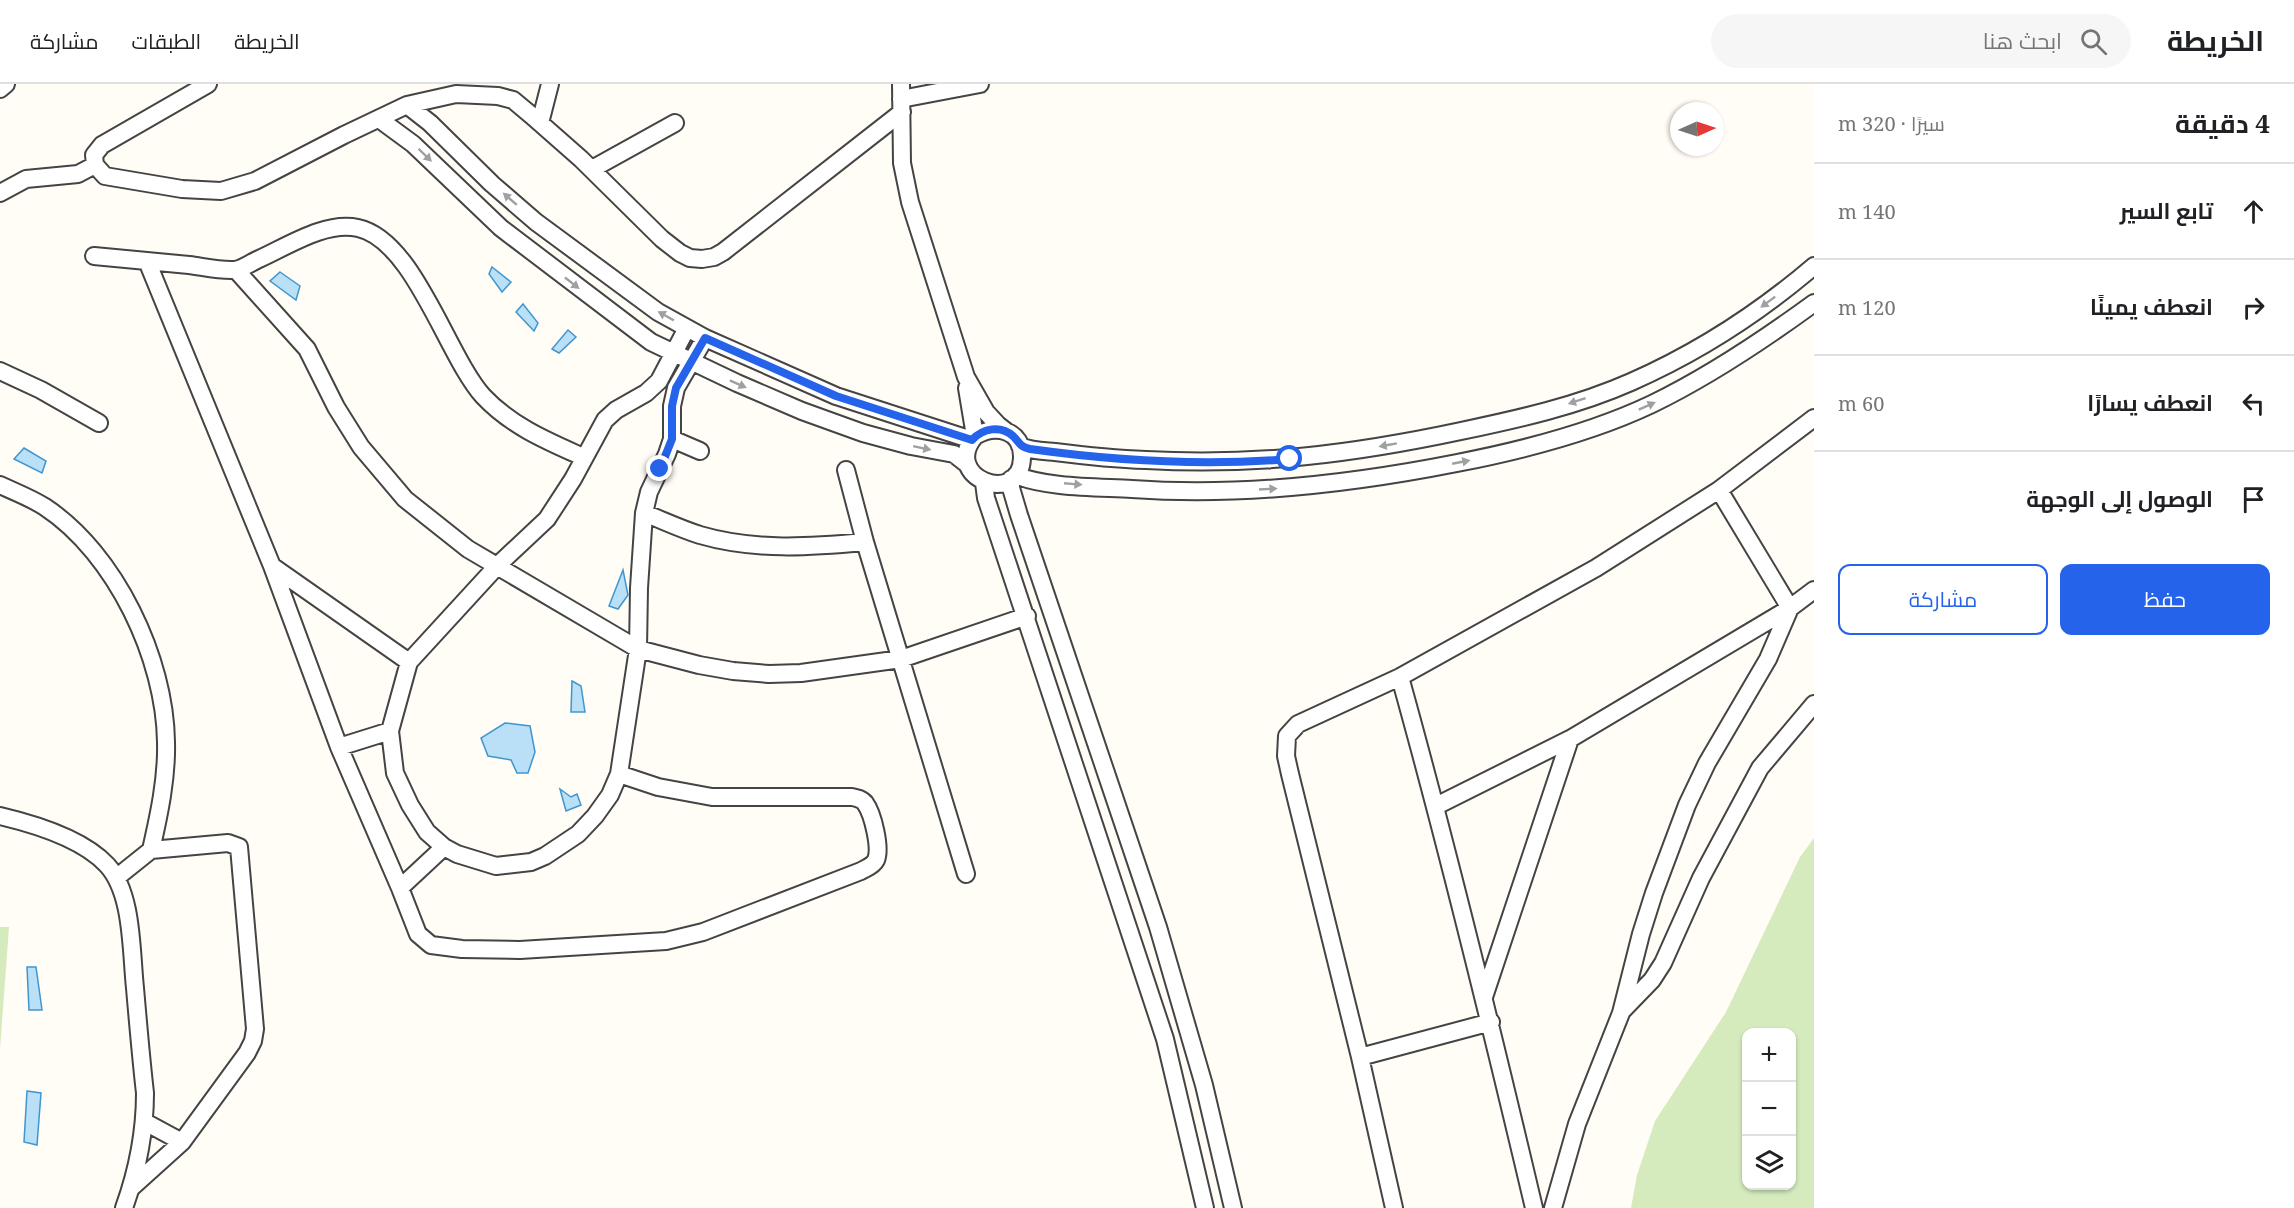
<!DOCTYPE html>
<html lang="ar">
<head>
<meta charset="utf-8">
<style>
  body { margin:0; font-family:"Noto Serif",Cairo,serif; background:#f6f6f6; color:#202124; direction:rtl }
  .controls { position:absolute; right:18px; bottom:18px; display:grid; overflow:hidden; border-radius:12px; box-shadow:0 2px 4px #0004 }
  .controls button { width:54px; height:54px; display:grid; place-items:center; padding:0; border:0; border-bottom:2px solid #e0e0e0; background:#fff; color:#202124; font:30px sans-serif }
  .compass { position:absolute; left:1670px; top:18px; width:54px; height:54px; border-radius:50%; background:#fff; box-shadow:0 2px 4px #0004; rotate:87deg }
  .stop { position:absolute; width:18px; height:18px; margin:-14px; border:4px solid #2563eb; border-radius:50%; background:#fff }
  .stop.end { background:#2563eb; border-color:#fff; box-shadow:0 2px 6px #0008 }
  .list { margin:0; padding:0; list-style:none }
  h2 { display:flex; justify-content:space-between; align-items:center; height:78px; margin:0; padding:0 24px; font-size:26px }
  h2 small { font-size:20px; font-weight:400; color:#757577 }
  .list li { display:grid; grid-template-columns:39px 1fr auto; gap:18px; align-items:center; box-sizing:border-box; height:96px; padding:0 24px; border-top:2px solid #e0e0e0 }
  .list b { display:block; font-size:22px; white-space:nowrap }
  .list em { font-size:20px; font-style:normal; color:#757577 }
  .actions { display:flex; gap:12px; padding:18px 24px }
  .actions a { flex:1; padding:14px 0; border:2px solid #2563eb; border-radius:12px; text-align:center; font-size:21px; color:#2563eb }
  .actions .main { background:#2563eb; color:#fff }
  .icon { flex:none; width:33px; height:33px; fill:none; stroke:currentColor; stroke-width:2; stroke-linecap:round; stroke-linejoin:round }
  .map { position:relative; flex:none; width:1814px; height:1124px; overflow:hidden; direction:ltr }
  header { display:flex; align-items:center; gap:36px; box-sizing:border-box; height:84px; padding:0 30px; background:#fff; border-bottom:2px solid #e0e0e0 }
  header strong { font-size:28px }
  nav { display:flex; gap:33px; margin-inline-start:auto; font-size:21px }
  .search { width:420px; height:54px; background:#f6f6f6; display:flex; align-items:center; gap:15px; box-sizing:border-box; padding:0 21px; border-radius:33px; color:#757577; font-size:22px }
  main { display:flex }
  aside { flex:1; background:#fff }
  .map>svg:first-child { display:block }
  .green { fill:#d5ebbd; fill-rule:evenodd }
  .water { fill:#b9e0f7; stroke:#3f96cf; stroke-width:1.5 }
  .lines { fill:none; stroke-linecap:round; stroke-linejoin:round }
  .minor-casing { stroke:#444; stroke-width:20 }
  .minor { stroke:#fff; stroke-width:16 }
  .oneway { fill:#a0a0a0 }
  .route { stroke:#2563eb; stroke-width:8 }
</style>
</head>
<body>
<header>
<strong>الخريطة</strong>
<div class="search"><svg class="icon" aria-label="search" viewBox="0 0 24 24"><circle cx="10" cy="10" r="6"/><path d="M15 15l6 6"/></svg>ابحث هنا</div>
<nav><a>الخريطة</a><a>الطبقات</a><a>مشاركة</a></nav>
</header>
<main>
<aside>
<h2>4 دقيقة<small>سيرًا · 320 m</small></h2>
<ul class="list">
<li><svg class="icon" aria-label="ahead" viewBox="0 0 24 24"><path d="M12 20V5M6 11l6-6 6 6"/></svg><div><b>تابع السير</b></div><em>140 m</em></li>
<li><svg class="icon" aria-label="right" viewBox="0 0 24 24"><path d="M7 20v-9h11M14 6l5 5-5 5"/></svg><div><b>انعطف يمينًا</b></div><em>120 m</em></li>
<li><svg class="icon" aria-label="left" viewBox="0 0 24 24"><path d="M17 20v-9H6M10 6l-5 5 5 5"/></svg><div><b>انعطف يسارًا</b></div><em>60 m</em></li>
<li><svg class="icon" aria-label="arrive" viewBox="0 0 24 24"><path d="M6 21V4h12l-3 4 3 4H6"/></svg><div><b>الوصول إلى الوجهة</b></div></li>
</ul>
<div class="actions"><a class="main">حفظ</a><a>مشاركة</a></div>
</aside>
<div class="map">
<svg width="1814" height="1124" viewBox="0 0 1814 1124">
  <rect width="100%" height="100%" fill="#fffdf5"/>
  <!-- green -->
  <path class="green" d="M1814 754V1124H1631L1637 1091 1655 1037 1726 928 1800 773ZM1746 948H1792V1102H1746Z
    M0 843H9L0 965Z"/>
  <!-- water -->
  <path class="water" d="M492 183 511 198 502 208 489 190Z
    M280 188 300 202 296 216 270 197Z
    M523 220 538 239 534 247 516 228Z
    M568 246 576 253 559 269 552 265Z
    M24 364 46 377 42 389 14 375Z
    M623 486 628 511 618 525 609 522Z
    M572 597 581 602 585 628H571Z
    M505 639 530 642 535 668 528 689H517L511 676 488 672 481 654Z
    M560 705 571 713 577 710 581 721 566 727Z
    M27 883H36L42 926H29Z
    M27 1007 41 1009 37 1061 24 1058Z"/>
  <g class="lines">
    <defs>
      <path id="minor" d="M208 0 102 61 94 71 95 81 105 92 182 105 221 107 255 97 344 51 407 21 456 10 498 12 513 16 531 31 581 75 662 155 680 169 690 174 702 175 714 173 723 168 902 28
        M901 0 902 79 910 118 966 293 986 328 998 341 1007 348
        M0 5 6 0
        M901 15 980 0
        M407 21 430 39 492 100 536 138 658 228 705 254 836 312 972 356
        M379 35 413 60 501 144 651 258 737 299 802 327 863 349 911 362 954 370 968 381
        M540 39 550 0
        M592 85 675 39
        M0 109 26 95 78 90 95 81
        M94 172C126 175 157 178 189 181 204 183 220 187 235 186 242 185 252 178 259 175 288 162 325 137 358 144 414 156 447 272 483 312 511 342 547 357 583 373
        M147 177 272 482 339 663 400 804 418 850 431 861 462 865 520 866 666 857 703 848 861 787C866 784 873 782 876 776 881 764 873 730 865 719 862 715 857 714 852 713H712L658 703 619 690
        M236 186 307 265 336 323 361 363 405 415 468 465 638 565 699 581 733 587 769 590 801 589 901 575 1027 532
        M687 244 659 297 646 309 616 326 605 336 573 395 547 435 498 481 409 578 390 647 395 689 410 721 427 748 444 763 457 770 496 782 531 778 545 772 578 750 595 732 610 711 619 690 638 565 639 504 644 429 649 408 667 370 672 355V322L676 304 705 254
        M0 287 41 306 99 339
        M967 304 975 352C940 393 1020 424 1022 374 1023 345 995 340 975 352
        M672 355 700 367
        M1020 362C1031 367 1044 367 1055 368 1086 372 1115 375 1146 376 1257 382 1353 370 1461 347 1518 335 1577 322 1631 298 1697 269 1759 229 1814 182
        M846 386 865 458 966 790
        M1016 391C1046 404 1099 403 1132 405 1241 413 1351 400 1457 379 1524 366 1591 349 1652 320 1710 292 1762 257 1814 219
        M1011 395V404L1019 431 1158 843 1204 1001 1233 1124
        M984 399 986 414 1165 955 1205 1124
        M0 401C15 408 31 414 45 423 116 470 165 575 166 658 167 694 159 731 151 766
        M644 429C662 436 681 445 700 451 755 467 810 463 865 458
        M272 482 409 578
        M1400 593C1449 769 1492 946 1534 1124
        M339 663 390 647
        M1436 722 1570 655 1790 524 1814 506
        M0 732C34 740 82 754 107 781 133 809 131 867 135 904 138 939 141 974 145 1009 145 1050 138 1085 124 1124
        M116 794 151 766 228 759 239 763 255 945 253 957 247 969 182 1058 131 1104
        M400 804 444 763
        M1484 913 1570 655
        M1622 927 1652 896 1663 879 1701 794 1760 684 1814 620
        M1360 973 1491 938
        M145 1038 182 1058
        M1394 1124 1360 973 1290 690 1286 672 1287 652 1298 640 1400 593 1596 484 1719 406 1814 334
        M1553 1124 1577 1040 1621 929 1641 850 1654 809 1687 721 1707 679 1768 575 1790 524 1719 406"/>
    </defs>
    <!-- minor casing -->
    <use href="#minor" class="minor-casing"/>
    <!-- minor -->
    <use href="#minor" class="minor"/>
  </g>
  <!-- one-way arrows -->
  <defs><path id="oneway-solid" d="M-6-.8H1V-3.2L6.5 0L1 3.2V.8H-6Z" transform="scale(1.5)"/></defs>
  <g class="oneway">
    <use href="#oneway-solid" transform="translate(425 71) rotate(44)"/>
    <use href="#oneway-solid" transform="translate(510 115) rotate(-139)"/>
    <use href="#oneway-solid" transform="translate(572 199) rotate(38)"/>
    <use href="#oneway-solid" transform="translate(1768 218) rotate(143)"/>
    <use href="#oneway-solid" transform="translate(666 232) rotate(-151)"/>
    <use href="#oneway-solid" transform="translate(738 300) rotate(24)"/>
    <use href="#oneway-solid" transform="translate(1577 317) rotate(162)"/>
    <use href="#oneway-solid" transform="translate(1647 322) rotate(-24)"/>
    <use href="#oneway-solid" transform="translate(1388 361) rotate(170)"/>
    <use href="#oneway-solid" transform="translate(922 364) rotate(12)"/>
    <use href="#oneway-solid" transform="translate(1461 378) rotate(-11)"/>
    <use href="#oneway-solid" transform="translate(1073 400) rotate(5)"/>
    <use href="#oneway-solid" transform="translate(1268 405) rotate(-3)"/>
  </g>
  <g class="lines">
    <!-- route -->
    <path class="route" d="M660 385 672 355V322L676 304 705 254 836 312 972 356C983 344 1001 341 1013 352 1019 358 1020 363 1030 365 1116 377 1203 382 1290 375"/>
  </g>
</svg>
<div class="controls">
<button>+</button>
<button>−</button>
<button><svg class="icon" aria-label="layers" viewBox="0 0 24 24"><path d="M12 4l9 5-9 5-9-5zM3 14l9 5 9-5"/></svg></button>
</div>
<svg class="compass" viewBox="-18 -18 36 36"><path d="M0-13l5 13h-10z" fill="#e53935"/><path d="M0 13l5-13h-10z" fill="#757577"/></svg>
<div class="stop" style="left:1290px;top:375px"></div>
<div class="stop end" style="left:660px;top:385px"></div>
</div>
</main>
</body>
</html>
